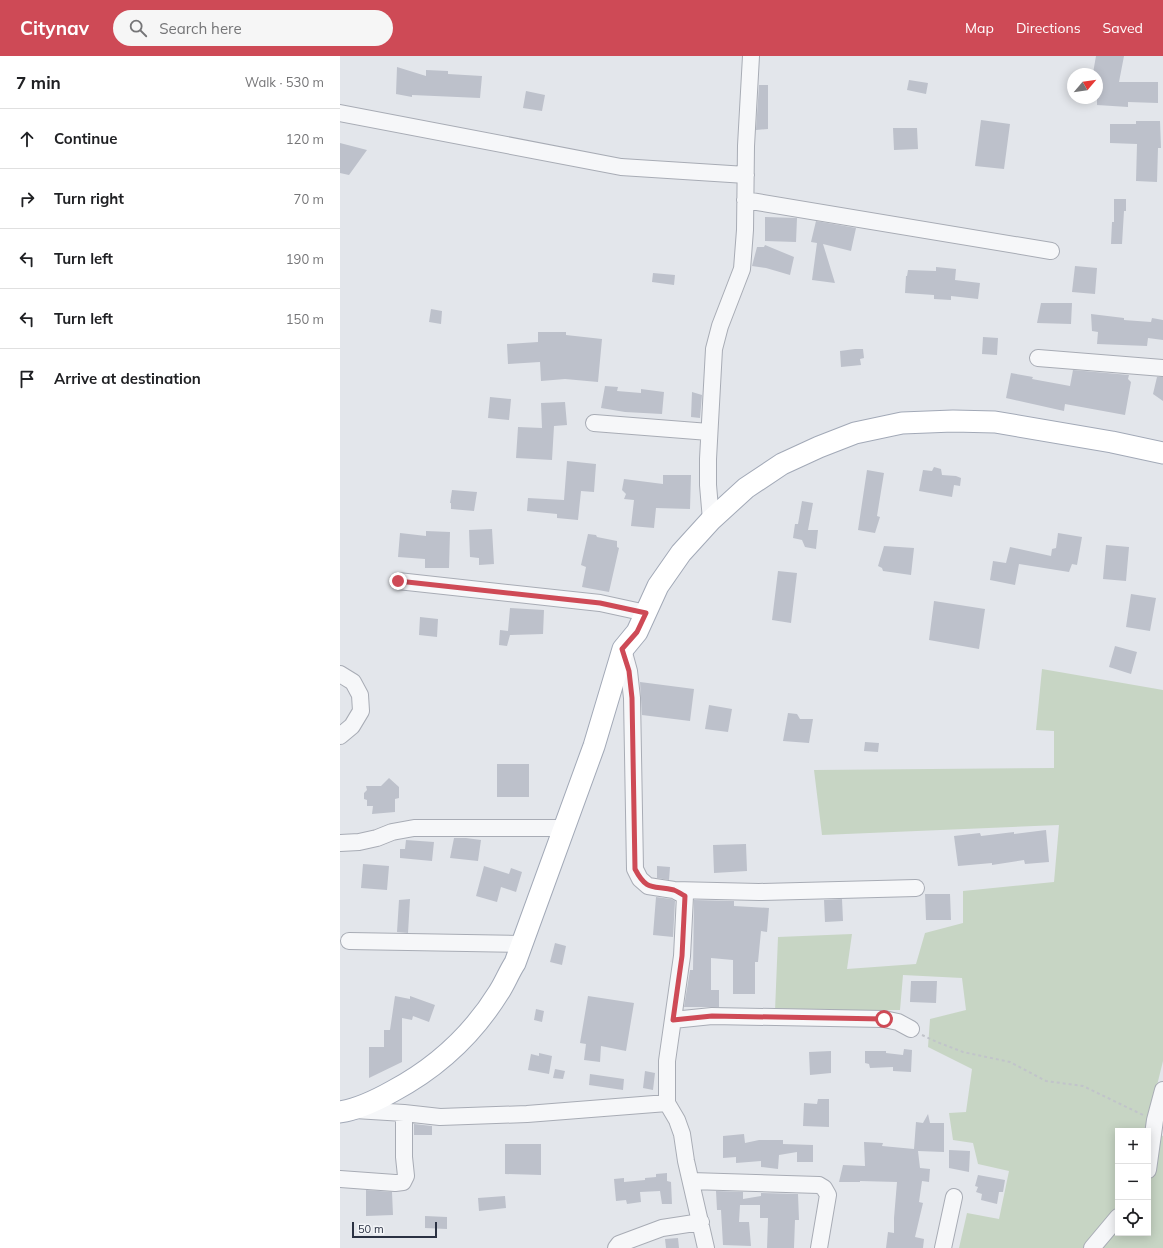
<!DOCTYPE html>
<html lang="en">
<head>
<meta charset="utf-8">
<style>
  body { margin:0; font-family:Mulish,sans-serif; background:#f6f6f6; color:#202124 }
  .controls { position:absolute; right:12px; bottom:12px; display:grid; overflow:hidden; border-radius:0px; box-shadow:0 2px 10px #0003 }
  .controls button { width:36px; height:36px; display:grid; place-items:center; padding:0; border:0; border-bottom:1px solid #e0e0e0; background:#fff; color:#202124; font:20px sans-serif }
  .compass { position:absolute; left:727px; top:12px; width:36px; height:36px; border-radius:50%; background:#fff; box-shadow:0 2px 10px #0003; rotate:61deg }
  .scale { position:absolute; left:12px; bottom:10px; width:85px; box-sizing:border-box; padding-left:4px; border:2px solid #2b3243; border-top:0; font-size:11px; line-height:14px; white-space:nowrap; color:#2b3243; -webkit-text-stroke:3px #f3f5f8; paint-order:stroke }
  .stop { position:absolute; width:12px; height:12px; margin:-9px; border:3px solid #ce4a56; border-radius:50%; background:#fff }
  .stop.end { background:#ce4a56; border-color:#fff; box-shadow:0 1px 4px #0008 }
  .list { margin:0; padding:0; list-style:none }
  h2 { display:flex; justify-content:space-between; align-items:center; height:52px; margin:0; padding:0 16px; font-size:17px }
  h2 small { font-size:13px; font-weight:400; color:#757577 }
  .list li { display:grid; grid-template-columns:26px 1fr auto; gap:12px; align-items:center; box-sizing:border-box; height:60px; padding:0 16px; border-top:1px solid #e0e0e0 }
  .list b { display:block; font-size:15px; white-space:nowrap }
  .list em { font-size:13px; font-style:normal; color:#757577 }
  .icon { flex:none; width:22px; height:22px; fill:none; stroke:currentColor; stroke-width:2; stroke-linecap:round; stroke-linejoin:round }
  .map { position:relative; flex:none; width:823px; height:1192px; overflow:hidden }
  header { display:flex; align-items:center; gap:24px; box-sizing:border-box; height:56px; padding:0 20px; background:#ce4a56; color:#fff }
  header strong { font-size:19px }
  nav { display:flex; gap:22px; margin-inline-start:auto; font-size:14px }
  .search { width:280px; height:36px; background:#f6f6f6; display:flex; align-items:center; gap:10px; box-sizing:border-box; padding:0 14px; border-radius:22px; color:#757577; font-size:15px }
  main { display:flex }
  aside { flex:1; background:#fff }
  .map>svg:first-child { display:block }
  .green { fill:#c7d5c4; fill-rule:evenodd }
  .building { fill:#bdc1cb }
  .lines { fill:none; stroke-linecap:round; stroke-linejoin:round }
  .minor-casing { stroke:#a8acb5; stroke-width:18 }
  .major-casing { stroke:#a2a9b7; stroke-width:23 }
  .path { stroke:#c1c4ca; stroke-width:2; stroke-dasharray:3 3; stroke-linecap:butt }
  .minor { stroke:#f6f7f9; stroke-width:16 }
  .major { stroke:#fff; stroke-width:21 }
  .route { stroke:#ce4a56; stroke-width:5 }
</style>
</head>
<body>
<header>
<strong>Citynav</strong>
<div class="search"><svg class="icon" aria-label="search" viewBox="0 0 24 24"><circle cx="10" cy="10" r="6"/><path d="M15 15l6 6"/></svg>Search here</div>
<nav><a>Map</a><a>Directions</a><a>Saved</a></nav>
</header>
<main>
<aside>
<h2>7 min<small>Walk · 530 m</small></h2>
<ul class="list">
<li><svg class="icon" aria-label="ahead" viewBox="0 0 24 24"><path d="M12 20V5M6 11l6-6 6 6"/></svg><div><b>Continue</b></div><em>120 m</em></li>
<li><svg class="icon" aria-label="right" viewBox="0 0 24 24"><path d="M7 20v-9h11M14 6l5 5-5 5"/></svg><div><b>Turn right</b></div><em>70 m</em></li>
<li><svg class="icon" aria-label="left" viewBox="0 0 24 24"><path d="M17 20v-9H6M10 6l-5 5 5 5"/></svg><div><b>Turn left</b></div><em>190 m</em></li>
<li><svg class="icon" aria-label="left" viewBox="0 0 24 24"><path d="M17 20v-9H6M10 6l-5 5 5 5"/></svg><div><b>Turn left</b></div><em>150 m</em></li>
<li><svg class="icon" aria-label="arrive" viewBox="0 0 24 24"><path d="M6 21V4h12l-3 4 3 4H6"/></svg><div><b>Arrive at destination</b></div></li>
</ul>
</aside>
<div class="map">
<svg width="823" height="1192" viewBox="0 0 823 1192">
  <rect width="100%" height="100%" fill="#e3e6eb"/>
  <!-- green -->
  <path class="green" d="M702 613 823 634V1005L806 1074 823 1080V1192H619L627 1157 659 1163 669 1115 638 1108 633 1087 613 1084 609 1057 626 1056 632 1013 588 991 590 963 626 954 622 922 563 919 560 954 435 955 438 881 512 878 507 913 576 908 585 877 623 867V835L714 826 719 769 482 779 474 714 714 712V675L696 674ZM778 1075H808V1177H778Z"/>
  <!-- building -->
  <path class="building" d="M756 0H784L779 26H818V47L788 46V51L757 49V17H753Z
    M57 11 86 20V14L108 15V18L142 20 140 42 72 39V41L56 38Z
    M569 24 588 27 586 38 567 34Z
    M419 29H428V73L416 74Z
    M186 35 205 39 202 55 183 52Z
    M641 64 670 68 664 113 635 110Z
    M796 65H820L821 92H818L817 126 796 125 797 88 770 87V68H796Z
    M553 72H577L578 93 554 94Z
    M0 87 27 94 9 119 0 117Z
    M774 143H786V155H784L782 188H771L772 166H774Z
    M425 161 457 162 456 186 425 185Z
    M476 165 516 172 511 195 483 188 495 227 472 224 477 187 471 186Z
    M425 189 454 201 450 219 426 212 412 210 417 191H424Z
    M735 210 757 212 755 238 732 236Z
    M596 211 616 213 615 224 640 227 638 243 611 240V244L594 243V239L565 237 566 220H567L568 214 596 215Z
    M313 217 335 219 334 229 312 226Z
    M701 247H732L731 268 697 267Z
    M91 253 102 255 101 268 89 266Z
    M751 258 784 262V264L811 266 812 262 823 264V284L808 282 807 290 757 288 758 276 752 275Z
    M198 276H226V279L262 283 258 326 225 323 201 325 200 306 168 308 167 288 198 286Z
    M643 281 658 282 657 299 642 298Z
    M515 293H523L524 302 520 303 521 309 501 311 500 295Z
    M733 314 789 319 788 323 791 326 785 359 725 348 724 355 666 342 671 317 693 321 692 323 730 330Z
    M817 321H823V345L813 338Z
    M265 330 278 331 277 335 301 337V333L324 336 322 358 285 356 261 352Z
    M352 336 362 339 360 362 351 361Z
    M150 341 171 343 169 364 148 362Z
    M225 346 227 369 214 370 212 404 176 402 178 371 202 372 201 347Z
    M227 405 256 408 254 436 241 435 238 464 217 462V458L187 455 188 442 224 444Z
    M594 411 601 413 602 419 616 420 621 422 620 430 614 429 612 441 579 435 583 414 592 415Z
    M527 414 544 417 537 460 540 461 535 477 518 474Z
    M323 419H351L350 453 316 452 314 472 291 470 294 444 284 443 286 438 282 434 284 423 323 428Z
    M112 434 137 436 134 455 111 453V447H110Z
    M462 445 473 447 468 474H478L476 493 465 491 462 484 453 482 455 468H458Z
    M152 473 154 508 139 509V502L130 501 129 474Z
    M86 475 110 476 109 512H85V503L58 501 60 477 86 480Z
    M718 477 742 481 737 509 732 508 729 516 679 508 675 529 650 524 653 505 666 507 670 491 711 500 712 493 716 492Z
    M248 478 256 479 257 481 277 485V491L279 492 269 536 242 531 246 511 241 509Z
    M766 489 789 491 786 525 763 523Z
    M544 490 574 492 571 519 543 515 542 512 538 510Z
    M438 515 457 517 451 567 432 564Z
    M791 538 816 542 810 575 786 571Z
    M594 545 645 553 639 593 589 584Z
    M170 552 204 554 203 578 170 579 167 590 159 589 160 574 168 575Z
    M80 561 98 563 97 581 79 579Z
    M775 590 797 596 791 618 769 611Z
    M300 626 354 633 350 665 302 659Z
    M369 649 392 653 388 676 365 673Z
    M448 657 457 658 460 663H473L469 687 443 685Z
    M525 686 539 687 538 696 524 695Z
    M157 708H189V741H157Z
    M49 722 59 731V742L55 743V756L32 758 33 750H27V744L24 743V737L27 734 26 730H41Z
    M706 774 709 806 685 808 684 804 652 809V807L618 810 614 780 640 777 641 780 674 776V778Z
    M114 782H126L141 784 138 805 110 802Z
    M66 784 94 786 92 805 60 802V793H65Z
    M406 788 407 815 374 817 373 789Z
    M23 808 49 810 47 834 21 832Z
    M144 810 169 818 171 812 182 816 176 836 161 831 157 846 136 840Z
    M317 810 330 811 329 824 317 822Z
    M585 838H610L611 864H586Z
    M316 841 331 843 335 845 333 881 313 879Z
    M70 843 68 877 57 876 59 844Z
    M502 843 503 865 485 866 484 844Z
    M354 844 394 845V850L429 852 427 876 421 875 418 906H415V938H393V904L371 902V934H379V951H344L350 914H353Z
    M215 887 226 890 222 909 210 906Z
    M571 925H597L596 947 570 946Z
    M55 940 70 943V940L95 949 89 966 73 960 72 964 62 962V1006L29 1022V991H44V974H50Z
    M248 940 294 947 286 995 261 990 260 1006 244 1004 246 988 240 987Z
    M196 953 204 955 202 966 194 964Z
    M564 993 572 994 571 1016 553 1015V1011L530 1012 529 1008 525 1007V995H546V997L563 999Z
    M491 995V1017L470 1019 469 996Z
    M199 997 212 1000 209 1018 188 1014 191 998 199 1000Z
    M215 1013 225 1015 223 1023 213 1022Z
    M305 1015 315 1017 313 1034 303 1032Z
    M250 1018 284 1023 283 1034 249 1029Z
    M478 1043H489V1071L463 1070 464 1047 477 1048Z
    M588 1058 590 1067H604V1096L578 1095 580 1112 590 1113 589 1126 582 1125 579 1146 583 1147 575 1181 584 1183 583 1192H546L548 1176 554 1177V1162L557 1126 520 1125V1126H499L503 1109 525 1110 524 1086 543 1087 542 1090 574 1093 576 1066 583 1067Z
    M74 1068 92 1070V1079H74Z
    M404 1078 405 1087 419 1084H443V1088L473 1089V1106H457V1096L439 1099 438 1113 421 1111V1105L396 1107V1101L383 1102V1080Z
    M165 1088H201V1119L165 1118Z
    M609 1094 630 1095 629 1116 609 1112Z
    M327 1117V1125L331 1126 332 1148H322L320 1135 300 1136 301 1146 287 1148 286 1144 276 1145 274 1123 284 1122V1126L305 1124V1122L316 1121V1118Z
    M638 1119 665 1124 663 1136H659L657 1148 641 1144 642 1138 636 1136 638 1131 635 1130Z
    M26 1134 52 1136 53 1159 26 1160Z
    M376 1135 403 1136V1143L421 1140V1137L458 1138 459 1164H455L454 1192H427L428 1162H420V1149H400L399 1166H409L411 1190 383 1189 381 1154H377Z
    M165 1140 166 1152 139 1155 138 1142Z
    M85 1160 107 1161V1173L85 1172Z
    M338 1182 339 1192H326L325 1183Z"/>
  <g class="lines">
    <defs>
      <path id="minor" d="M0 57 281 111 406 119
        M405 144 711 195
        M698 302 823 312
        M254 367 369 376
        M371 464 368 429V403L374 293 380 270 402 213 405 174 406 90 411 0
        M58 525 260 547 306 557
        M283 593 289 615 292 642 295 813 300 823 308 830 334 834 419 836 576 832
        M0 618 13 626 20 639 21 655 12 670 0 680
        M0 787 19 786 37 782 52 776 74 772H224
        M334 834 345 840 342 900 327 1005V1047L337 1064 342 1078 346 1105 366 1192
        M9 885 181 888
        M333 964 372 960 544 963 558 966 571 973
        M15 1054 64 1057 100 1061 187 1058 327 1047
        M808 1114 815 1064 823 1034
        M0 1123 55 1127 63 1126 66 1120 64 1101V1057
        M351 1125 479 1129 484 1132 488 1139 479 1192
        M276 1192 279 1188 322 1172 361 1166
        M603 1192 614 1141
        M752 1192 778 1161"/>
      <path id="major" d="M0 1056C19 1053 37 1044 53 1035 96 1012 133 978 159 936 165 927 169 916 175 907L254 690 283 593 297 576 318 530 341 497 371 464 406 432 442 408 479 391 515 377 562 367 613 365 655 366 772 386 823 397"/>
    </defs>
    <!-- minor casing -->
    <use href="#minor" class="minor-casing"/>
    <!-- major casing -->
    <use href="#major" class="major-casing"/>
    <!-- path -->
    <path class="path" d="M582 979 597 986 623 996 670 1006 706 1025 743 1030 803 1059"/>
    <!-- minor -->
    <use href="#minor" class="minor"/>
    <!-- major -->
    <use href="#major" class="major"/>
  </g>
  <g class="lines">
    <!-- route -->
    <path class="route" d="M58 525 260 547 306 557 297 576 282 593 289 615 292 642 295 813C307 836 313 829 334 834 337 835 341 838 345 840L342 900 333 964 372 960 544 963"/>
  </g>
</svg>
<div class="controls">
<button>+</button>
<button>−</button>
<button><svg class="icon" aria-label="locate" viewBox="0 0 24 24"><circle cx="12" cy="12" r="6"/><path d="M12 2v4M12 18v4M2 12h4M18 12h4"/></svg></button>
</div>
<svg class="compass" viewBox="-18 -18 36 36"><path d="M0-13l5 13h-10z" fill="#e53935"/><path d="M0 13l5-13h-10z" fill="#757577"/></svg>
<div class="scale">50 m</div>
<div class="stop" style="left:544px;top:963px"></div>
<div class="stop end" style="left:58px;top:525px"></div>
</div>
</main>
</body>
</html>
